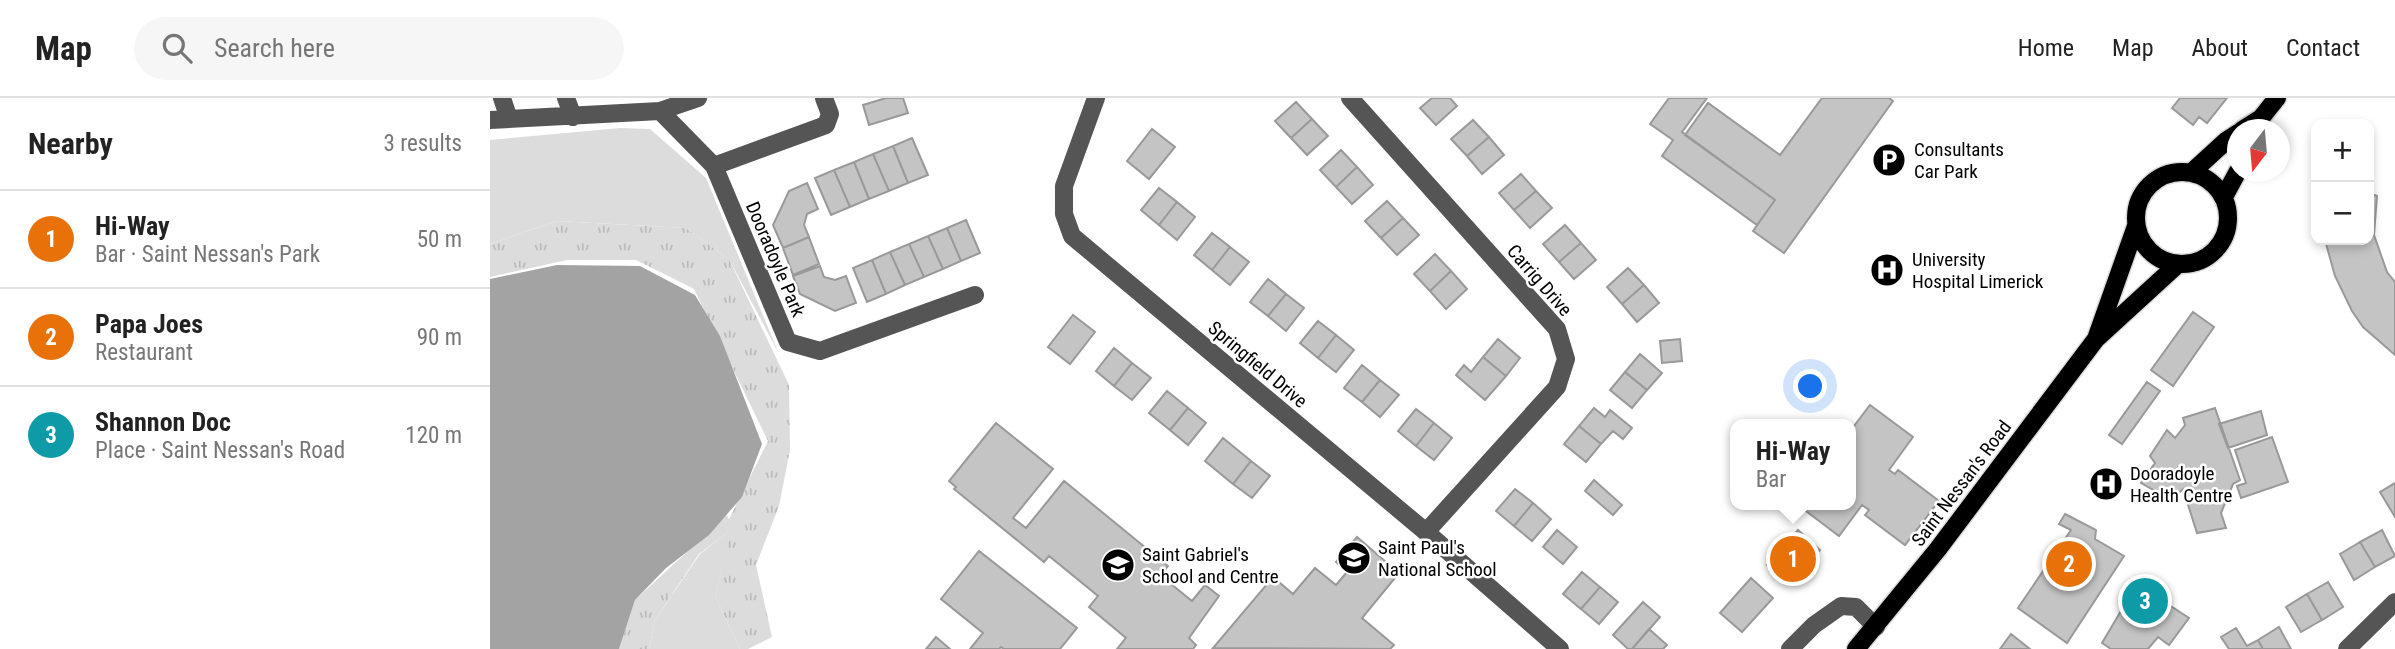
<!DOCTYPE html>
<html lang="en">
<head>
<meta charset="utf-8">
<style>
  body { margin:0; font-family:"Roboto Condensed",sans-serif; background:#f6f6f6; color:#222 }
  .controls { position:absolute; right:21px; top:21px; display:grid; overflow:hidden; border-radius:14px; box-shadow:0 4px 10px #0003 }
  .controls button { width:63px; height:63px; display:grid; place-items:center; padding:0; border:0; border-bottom:2px solid #e0e0e0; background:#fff; color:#222; font:35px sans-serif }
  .compass { position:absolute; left:1737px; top:21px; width:63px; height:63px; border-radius:50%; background:#fff; box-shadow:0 4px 10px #0003; rotate:196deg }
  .you { position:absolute; left:1321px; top:289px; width:24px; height:24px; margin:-18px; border:5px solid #fff; border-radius:50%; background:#1a73e8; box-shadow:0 0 0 10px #1a73e833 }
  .badge { display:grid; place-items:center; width:46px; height:46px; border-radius:50%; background:#000; color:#fff; font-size:23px; font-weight:700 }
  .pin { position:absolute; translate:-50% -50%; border:4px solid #fff; box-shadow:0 2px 7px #0006 }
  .popup { position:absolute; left:1240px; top:321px; width:126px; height:91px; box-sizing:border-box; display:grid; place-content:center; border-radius:14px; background:#fff; filter:drop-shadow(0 2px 5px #0005); font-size:23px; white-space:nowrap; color:#767676 }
  .popup b { font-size:26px; color:#222 }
  .popup::after { content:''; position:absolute; left:50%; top:100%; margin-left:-14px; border:14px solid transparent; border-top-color:#fff }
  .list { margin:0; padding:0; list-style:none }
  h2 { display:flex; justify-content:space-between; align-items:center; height:91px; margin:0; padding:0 28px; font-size:30px }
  h2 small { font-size:23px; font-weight:400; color:#767676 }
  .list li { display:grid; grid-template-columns:46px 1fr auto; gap:21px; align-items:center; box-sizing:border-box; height:98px; padding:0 28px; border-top:2px solid #e0e0e0 }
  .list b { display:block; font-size:26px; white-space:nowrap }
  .list p { margin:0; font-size:23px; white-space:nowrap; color:#767676 }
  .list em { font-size:23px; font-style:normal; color:#767676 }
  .icon { flex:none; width:38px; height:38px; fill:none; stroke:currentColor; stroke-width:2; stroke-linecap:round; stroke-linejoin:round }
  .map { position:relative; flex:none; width:1905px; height:551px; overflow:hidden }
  header { display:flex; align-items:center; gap:42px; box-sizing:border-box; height:98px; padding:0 35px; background:#fff; border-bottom:2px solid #e0e0e0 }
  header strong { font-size:33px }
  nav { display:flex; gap:38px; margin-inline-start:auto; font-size:24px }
  .search { width:490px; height:63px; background:#f6f6f6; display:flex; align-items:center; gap:18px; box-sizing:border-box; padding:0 24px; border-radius:38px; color:#767676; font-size:26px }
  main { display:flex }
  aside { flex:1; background:#fff }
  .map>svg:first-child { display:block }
  .grass { fill:url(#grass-tufts) }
  .park { fill:#dcdcdc }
  .water { fill:#a3a3a3 }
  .building { fill:#c4c4c4; stroke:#999; stroke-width:2 }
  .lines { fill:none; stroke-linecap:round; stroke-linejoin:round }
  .major-casing { stroke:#dbdbdb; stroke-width:21 }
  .minor { stroke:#555; stroke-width:18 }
  .major { stroke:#000; stroke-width:18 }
  .labels { text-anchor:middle; stroke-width:5; stroke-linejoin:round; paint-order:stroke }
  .poi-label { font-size:19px; fill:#000; stroke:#fff; text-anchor:start }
  .street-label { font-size:19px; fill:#000; stroke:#fff }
</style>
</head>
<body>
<header>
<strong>Map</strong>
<div class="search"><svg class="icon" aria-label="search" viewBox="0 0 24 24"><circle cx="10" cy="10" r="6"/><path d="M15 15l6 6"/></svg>Search here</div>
<nav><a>Home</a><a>Map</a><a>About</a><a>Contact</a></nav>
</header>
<main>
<aside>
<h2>Nearby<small>3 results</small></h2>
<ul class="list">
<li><span class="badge" style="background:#e8710a">1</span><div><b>Hi-Way</b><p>Bar · Saint Nessan's Park</p></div><em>50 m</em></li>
<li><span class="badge" style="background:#e8710a">2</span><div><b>Papa Joes</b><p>Restaurant</p></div><em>90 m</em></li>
<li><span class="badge" style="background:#0f9aa8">3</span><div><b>Shannon Doc</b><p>Place · Saint Nessan's Road</p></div><em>120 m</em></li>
</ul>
</aside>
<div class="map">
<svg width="1905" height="551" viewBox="0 0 1905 551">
  <defs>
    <pattern id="grass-tufts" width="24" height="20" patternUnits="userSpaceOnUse" patternTransform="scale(1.75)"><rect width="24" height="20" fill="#dcdcdc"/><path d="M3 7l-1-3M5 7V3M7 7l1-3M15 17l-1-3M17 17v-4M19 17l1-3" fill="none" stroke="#bbb"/></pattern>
  </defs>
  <rect width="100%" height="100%" fill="#fff"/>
  <!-- grass -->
  <path class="grass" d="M67 123 196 130 239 161 299 287 300 352 289 408 266 467 282 539 258 551H250L225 498 241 432 209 456 165 522 159 551H129L145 502 237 417 239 421 278 343 204 191 146 162H77L0 179V146Z"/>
  <!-- park -->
  <path class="park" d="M130 30 160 31 216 80 289 256 239 161 196 130 67 123 0 146V42Z
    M242 431 225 498 250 551H159L165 522 210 456Z"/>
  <!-- water -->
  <path class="water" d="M67 167 150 168 205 197 230 238 272 346 252 399 219 437 176 470 145 502 129 551H0V181Z"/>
  <!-- building -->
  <path class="building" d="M396 0H413L418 15 379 27 373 7Z
    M942 0H960L967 8 946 27 930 10Z
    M1179 0H1217L1192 34 1285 102 1267 127 1172 58 1183 42 1160 26Z
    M1332 0H1399L1403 3 1294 155 1263 133 1285 102 1195 37 1218 5 1290 57Z
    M1690 0H1737L1717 25 1709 19 1703 27 1682 10Z
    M806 4 822 21 801 40 785 23Z
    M822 21 838 38 817 57 801 40Z
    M983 22 999 39 977 58 961 41Z
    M662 31 685 49 659 81 637 63Z
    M999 39 1014 57 992 76 977 58Z
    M422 40 438 77 418 85 403 48Z
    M403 48 418 85 399 93 383 56Z
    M851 52 867 69 846 89 830 72Z
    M383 56 399 93 379 101 364 64Z
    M364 64 379 101 360 109 344 72Z
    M867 69 883 87 862 106 846 89Z
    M344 72 360 109 341 117 325 80Z
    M1031 76 1046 93 1024 112 1009 95Z
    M317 85 328 111 317 116 314 127 319 139 293 150 283 127 299 93Z
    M669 90 687 104 669 127 651 112Z
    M1046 93 1062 110 1040 130 1024 112Z
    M1879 95 1887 98 1884 137 1897 174 1905 184V257L1873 229 1862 213 1845 178 1835 142H1879Z
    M897 103 913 120 891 140 875 123Z
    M687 104 705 119 687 142 669 127Z
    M913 120 929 137 907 157 891 140Z
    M476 122 490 155 471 163 457 130Z
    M1075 127 1091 145 1069 164 1053 146Z
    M457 130 471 163 453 171 438 138Z
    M722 135 740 149 722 172 704 157Z
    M438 138 453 171 434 179 419 146Z
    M319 139 329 166 303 177 293 150Z
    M1091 145 1106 162 1084 181 1069 164Z
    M419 146 434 179 415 187 400 154Z
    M740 149 759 164 740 187 722 172Z
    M400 154 415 187 396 196 382 162Z
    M945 156 961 173 940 193 924 176Z
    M382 162 396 196 377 204 363 170Z
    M330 168 334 179 345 182 356 178 366 205 345 213 310 196 303 178Z
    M1138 170 1154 187 1132 206 1117 189Z
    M961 173 977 191 956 211 940 193Z
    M778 181 796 196 778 218 760 204Z
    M1154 187 1169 205 1147 224 1132 206Z
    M796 196 814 210 796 233 778 218Z
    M1703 214 1724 229 1683 288 1661 272Z
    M583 217 605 234 580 266 558 249Z
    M828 223 846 237 828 260 810 245Z
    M846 237 864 252 846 274 828 260Z
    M1008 241 1030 260 1016 278 993 259Z
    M1190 241 1192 263 1172 265 1170 243Z
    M624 250 642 265 624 288 606 273Z
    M1150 256 1172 275 1157 292 1135 274Z
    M993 259 1016 278 995 302 966 277 974 267 981 274Z
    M642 265 661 280 642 302 624 288Z
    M872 267 890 282 872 304 854 290Z
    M1135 274 1157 292 1142 310 1120 292Z
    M890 282 909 297 890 319 872 304Z
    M1657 284 1670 293 1632 346 1619 337Z
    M677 293 698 310 680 332 659 315Z
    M1380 307 1423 339 1399 372 1405 376 1408 372 1449 403 1415 447 1375 417 1379 412 1372 407 1349 438 1308 407H1361V332Z
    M698 310 716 325 698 347 680 332Z
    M1104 310 1115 319 1120 312 1142 330 1133 341 1123 333 1111 346 1089 328Z
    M1725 310 1750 382 1743 386 1731 415 1736 430 1707 435 1693 391 1681 402 1651 385 1665 365 1660 358 1677 332 1685 340 1695 327 1693 320Z
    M926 311 944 325 926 348 908 333Z
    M1771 313 1777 337 1738 350 1729 326Z
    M506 325 563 371 523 420 536 430 574 383 678 468 670 477 702 503 715 487 729 498 699 540 706 547 703 551H627L636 540 599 509 608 498 559 458 554 464 464 391 466 389 459 383Z
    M944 325 962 340 944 362 926 348Z
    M1089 328 1111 346 1096 364 1074 346Z
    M1782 339 1798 384 1751 400 1747 388 1756 385 1745 352Z
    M733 340 761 363 743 386 715 363Z
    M761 363 780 378 762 400 743 386Z
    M1104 382 1132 407 1123 417 1095 393Z
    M1905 385V419L1890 394Z
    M1025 391 1043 405 1024 428 1006 413Z
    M1043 405 1061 421 1042 443 1024 428Z
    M1575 416 1606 432 1605 441 1634 458 1577 545 1528 510 1581 432 1569 426Z
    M1067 432 1087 449 1073 466 1053 449Z
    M1308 432 1330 452 1299 486 1277 467Z
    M1892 432 1905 458 1885 469 1870 444Z
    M867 439 909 475 872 520 904 547 900 551 723 550 783 479 803 496 825 470 846 487 857 474 846 464Z
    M1870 444 1885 469 1864 482 1850 456Z
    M489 453 587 530 570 551H514L511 549 509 551H480L493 535 451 501Z
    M1092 474 1110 489 1091 511 1073 496Z
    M1261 480 1283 500 1252 534 1230 515Z
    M1838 484 1853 509 1832 522 1817 496Z
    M1647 486 1699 520 1679 547 1668 539 1658 551H1621L1612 545Z
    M1110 489 1128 504 1109 526 1091 511Z
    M1817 496 1832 522 1811 534 1796 509Z
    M1153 504 1170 519 1142 551H1138L1123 537Z
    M1789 529 1801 551H1773L1768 542Z
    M1746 530 1757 548 1768 542 1773 551H1739L1731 539Z
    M1159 531 1177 547 1173 551H1142Z
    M1521 536 1540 551H1510Z
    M446 539 460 551H436Z"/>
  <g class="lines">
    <defs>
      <path id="major" d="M1752 32 1771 20 1787 0
        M1646 120a46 46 0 1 1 92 0a46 46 0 1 1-92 0Z
        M1702 74 1737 42 1748 35
        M1734 99 1748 73
        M1607 238 1646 128
        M1366 551 1448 451 1606 241 1688 166"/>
    </defs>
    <!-- major casing -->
    <use href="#major" class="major-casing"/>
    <!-- minor -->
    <path class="minor" d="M12 0 19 21
      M76 0 83 19
      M606 0 574 88V116L582 138 936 434 1070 551
      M860 0 1067 231 1076 261 1067 289 936 434
      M170 13 208 0
      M0 22 170 13 224 68 298 244 330 253 485 197
      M224 68 336 27 340 16 334 0
      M1300 551 1324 527 1351 508 1366 509 1386 529
      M1857 551 1905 504"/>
    <!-- major -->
    <use href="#major" class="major"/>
  </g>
  <!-- icons -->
  <defs>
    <symbol id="parking-disc" viewBox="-11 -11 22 22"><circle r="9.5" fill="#000" stroke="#fff"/><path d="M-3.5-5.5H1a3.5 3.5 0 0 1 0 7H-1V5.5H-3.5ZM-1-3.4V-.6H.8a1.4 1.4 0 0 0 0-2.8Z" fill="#fff"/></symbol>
    <symbol id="hospital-disc" viewBox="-11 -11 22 22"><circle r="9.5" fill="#000" stroke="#fff"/><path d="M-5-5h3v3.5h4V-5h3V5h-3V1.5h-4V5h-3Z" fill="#fff"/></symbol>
    <symbol id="school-disc" viewBox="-11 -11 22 22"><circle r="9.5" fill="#000" stroke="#fff"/><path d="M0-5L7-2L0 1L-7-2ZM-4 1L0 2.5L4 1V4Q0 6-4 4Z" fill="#fff"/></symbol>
  </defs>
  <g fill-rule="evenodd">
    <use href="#parking-disc" x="1380" y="43" width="38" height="38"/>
    <use href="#hospital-disc" x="1378" y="153" width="38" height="38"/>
    <use href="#hospital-disc" x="1597" y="367" width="38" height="38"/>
    <use href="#school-disc" x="845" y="441" width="38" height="38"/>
    <use href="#school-disc" x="609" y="448" width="38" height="38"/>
  </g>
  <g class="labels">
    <!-- poi labels -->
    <g class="poi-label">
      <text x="1424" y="58">Consultants<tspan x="1424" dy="22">Car Park</tspan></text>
      <text x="1422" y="168">University<tspan x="1422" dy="22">Hospital Limerick</tspan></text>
      <text x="1640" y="382">Dooradoyle<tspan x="1640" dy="22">Health Centre</tspan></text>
      <text x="888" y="456">Saint Paul's<tspan x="888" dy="22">National School</tspan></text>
      <text x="652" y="463">Saint Gabriel's<tspan x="652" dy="22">School and Centre</tspan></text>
    </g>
    <!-- street labels -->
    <g class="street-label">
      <text transform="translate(286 161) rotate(67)" y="7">Dooradoyle Park</text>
      <text transform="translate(1050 182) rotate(49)" y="7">Carrig Drive</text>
      <text transform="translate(768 266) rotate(40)" y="7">Springfield Drive</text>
      <text transform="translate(1471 385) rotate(-53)" y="7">Saint Nessan's Road</text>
    </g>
  </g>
</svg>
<div class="controls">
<button>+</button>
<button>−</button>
</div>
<svg class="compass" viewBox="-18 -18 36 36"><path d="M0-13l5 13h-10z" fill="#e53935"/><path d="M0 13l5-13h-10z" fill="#767676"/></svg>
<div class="you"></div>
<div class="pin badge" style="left:1303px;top:461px;background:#e8710a">1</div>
<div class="popup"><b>Hi-Way</b>Bar</div>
<div class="pin badge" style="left:1579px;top:466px;background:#e8710a">2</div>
<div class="pin badge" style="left:1655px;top:503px;background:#0f9aa8">3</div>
</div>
</main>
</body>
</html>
